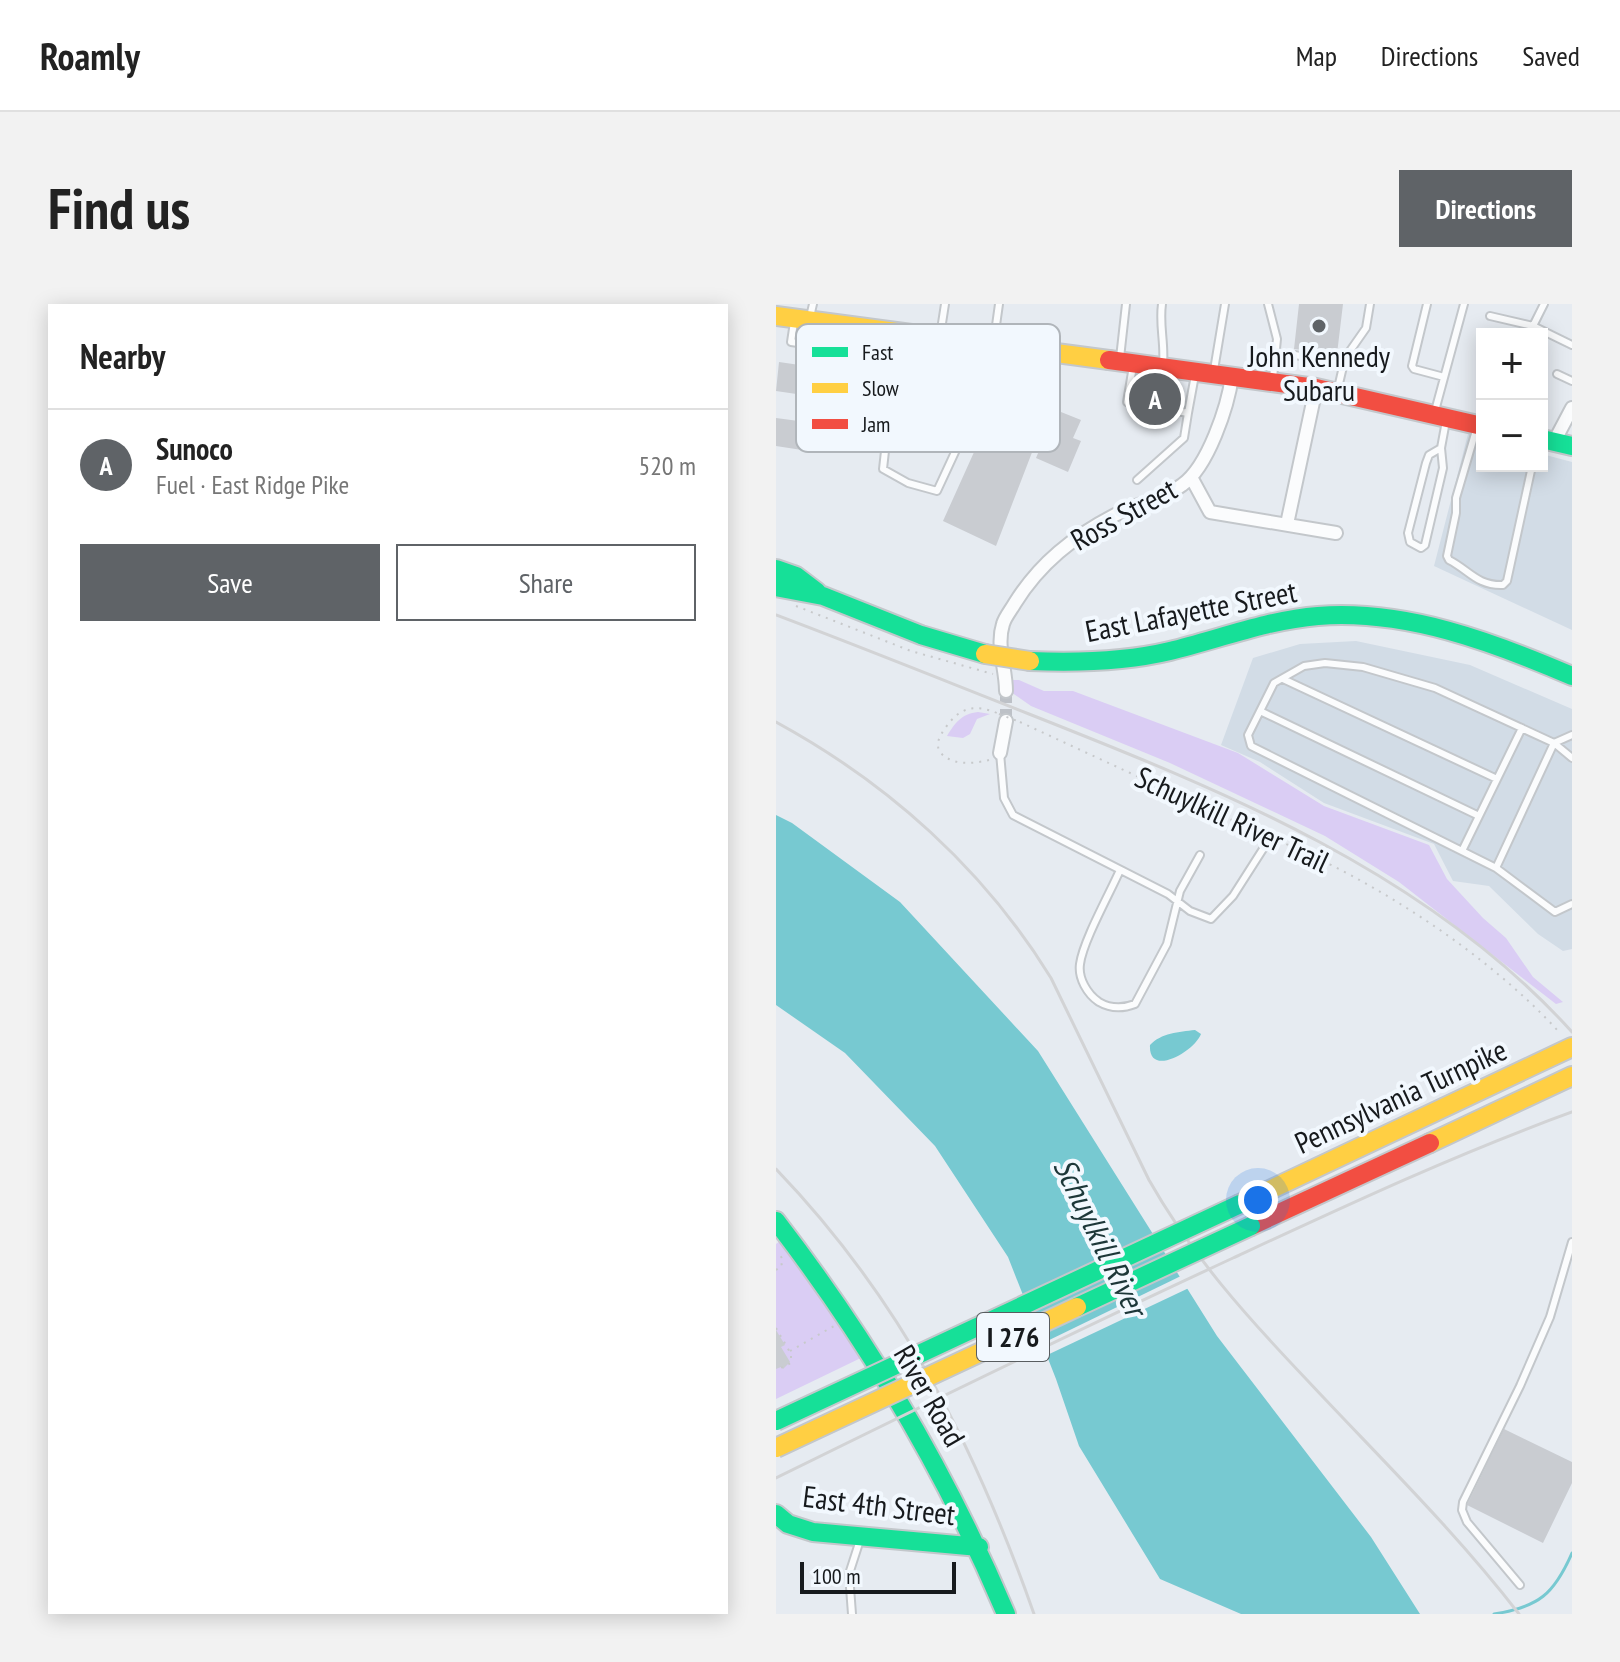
<!DOCTYPE html>
<html lang="en">
<head>
<meta charset="utf-8">
<style>
  body { margin:0; font-family:"PT Sans Narrow",sans-serif; background:#f2f2f2; color:#222 }
  .controls { position:absolute; right:24px; top:24px; display:grid; overflow:hidden; border-radius:0px; box-shadow:0 4px 20px #0003 }
  .controls button { width:72px; height:72px; display:grid; place-items:center; padding:0; border:0; border-bottom:2px solid #e0e0e0; background:#fff; color:#222; font:40px sans-serif }
  .scale { position:absolute; left:24px; bottom:20px; width:156px; box-sizing:border-box; padding-left:8px; border:4px solid #171a1d; border-top:0; font-size:22px; line-height:28px; white-space:nowrap; color:#171a1d; -webkit-text-stroke:6px #f2f8fe; paint-order:stroke }
  .you { position:absolute; left:482px; top:896px; width:28px; height:28px; margin:-20px; border:6px solid #fff; border-radius:50%; background:#1a73e8; box-shadow:0 0 0 12px #1a73e833 }
  .badge { display:grid; place-items:center; width:52px; height:52px; border-radius:50%; background:#5f6367; color:#fff; font-size:26px; font-weight:700 }
  .pin { position:absolute; translate:-50% -50%; border:4px solid #fff; box-shadow:0 2px 8px #0006 }
  .list { margin:0; padding:0; list-style:none }
  h2 { display:flex; justify-content:space-between; align-items:center; height:104px; margin:0; padding:0 32px; font-size:34px }
  h2 small { font-size:26px; font-weight:400; color:#767676 }
  .list li { display:grid; grid-template-columns:52px 1fr auto; gap:24px; align-items:center; box-sizing:border-box; height:112px; padding:0 32px; border-top:2px solid #e0e0e0 }
  .list b { display:block; font-size:30px; white-space:nowrap }
  .list p { margin:0; font-size:26px; white-space:nowrap; color:#767676 }
  .list em { font-size:26px; font-style:normal; color:#767676 }
  .actions { display:flex; gap:16px; padding:24px 32px }
  .actions a { flex:1; padding:18px 0; border:2px solid #5f6367; border-radius:0px; text-align:center; font-size:28px; color:#5f6367 }
  .actions .main { background:#5f6367; color:#fff }
  .map { position:relative; flex:none; width:796px; height:1310px; overflow:hidden; border-radius:0px }
  header { display:flex; align-items:center; gap:48px; box-sizing:border-box; height:112px; padding:0 40px; background:#fff; border-bottom:2px solid #e0e0e0 }
  header strong { font-size:38px }
  nav { display:flex; gap:44px; margin-inline-start:auto; font-size:28px }
  .intro { display:flex; align-items:center; justify-content:space-between; box-sizing:border-box; height:192px; padding:0 48px }
  h1 { margin:0; font-size:56px }
  .button { padding:20px 36px; border-radius:0px; background:#5f6367; color:#fff; font-size:28px; font-weight:700 }
  main { display:flex; gap:48px; padding:0 48px }
  aside { flex:1; background:#fff; border-radius:0px; box-shadow:0 4px 20px #0003 }
  .map>svg:first-child { display:block }
  .built { fill:#d2dce6 }
  .green { fill:#dacdf4 }
  .water { fill:#77c9d1 }
  .pier { fill:#e6ebf1 }
  .lines { fill:none; stroke-linecap:round; stroke-linejoin:round }
  .stream { stroke:#77c9d1; stroke-width:3 }
  .building { fill:#c9ccd1 }
  .street-tunnel { stroke:#bdc1c7; stroke-width:12; stroke-dasharray:12 6; stroke-linecap:butt }
  .lane-casing { stroke:#c3c7cb; stroke-width:10 }
  .street-casing { stroke:#c3c7cb; stroke-width:16 }
  .fast-casing { stroke:#c3c7cb; stroke-width:22 }
  .slow-casing { stroke:#c3c7cb; stroke-width:22 }
  .jam-casing { stroke:#c3c7cb; stroke-width:22 }
  .path { stroke:#c7c9cb; stroke-width:2; stroke-dasharray:2 6; stroke-linecap:butt }
  .lane { stroke:#fbfcfd; stroke-width:6 }
  .street { stroke:#fbfcfd; stroke-width:12 }
  .fast { stroke:#16e098; stroke-width:18 }
  .slow { stroke:#ffcf43; stroke-width:18 }
  .jam { stroke:#f24e42; stroke-width:18 }
  .rail { stroke:#d2d3d5; stroke-width:3 }
  .fast-bridge-casing { stroke:#c3c7cb; stroke-width:22; stroke-linecap:butt }
  .slow-bridge-casing { stroke:#c3c7cb; stroke-width:22; stroke-linecap:butt }
  .path-bridge { stroke:#c7c9cb; stroke-width:2; stroke-dasharray:2 6; stroke-linecap:butt }
  .fast-bridge { stroke:#16e098; stroke-width:18 }
  .slow-bridge { stroke:#ffcf43; stroke-width:18 }
  .poi-dot { fill:#5f6367; stroke:#f2f8fe; stroke-width:3 }
  .labels { text-anchor:middle; stroke-width:8; stroke-linejoin:round; paint-order:stroke }
  .shield { fill:#f2f8fe; stroke:#595d60; stroke-width:2 }
  .shield-label { font-size:28px; font-weight:bold; fill:#171a1d }
  .poi-label { font-size:30px; fill:#171a1d; stroke:#f2f8fe }
  .street-label { font-size:30px; fill:#171a1d; stroke:#f2f8fe }
  .water-label { font-size:32px; font-style:italic; fill:#1d3739; stroke:#f2f8fe }
  .key { fill:#f2f8fe; stroke:#b0b5ba; stroke-width:2 }
  .key-label { font-size:22px; fill:#171a1d }
</style>
</head>
<body>
<header>
<strong>Roamly</strong>
<nav><a>Map</a><a>Directions</a><a>Saved</a></nav>
</header>
<div class="intro"><h1>Find us</h1><a class="button">Directions</a></div>
<main>
<aside>
<h2>Nearby<small></small></h2>
<ul class="list">
<li><span class="badge">A</span><div><b>Sunoco</b><p>Fuel · East Ridge Pike</p></div><em>520 m</em></li>
</ul>
<div class="actions"><a class="main">Save</a><a>Share</a></div>
</aside>
<div class="map">
<svg width="796" height="1310" viewBox="0 0 796 1310">
  <rect width="100%" height="100%" fill="#e6ebf1"/>
  <!-- built -->
  <path class="built" d="M692 130 706 133V162H766V150L796 158V326L658 262Z
    M580 337 694 361 796 405V645L787 647 762 630 713 582 677 577 658 540 548 499 484 458 445 441 477 354 524 340Z"/>
  <!-- green -->
  <path class="green" d="M235 376H243L268 387H297L462 449 548 502 653 541 671 575 707 614 730 634 757 673 787 698 780 700 623 578 549 532 394 459 255 402 235 388Z
    M202 408 214 410 201 415 194 430 187 434 171 432C179 419 185 410 202 408Z
    M4 937 91 1051 0 1095V940Z"/>
  <!-- water -->
  <path class="water" d="M0 511 16 519 124 598 262 747 441 1032 595 1233 644 1310H465L384 1275 303 1142 280 1075 232 953 159 842 69 749 0 701Z
    M419 726 425 730C418 748 372 774 374 741 385 729 403 728 419 726Z"/>
  <!-- pier -->
  <path class="pier" d="M407 971 415 983 267 1053 263 1041Z"/>
  <g class="lines">
    <!-- stream -->
    <path class="stream" d="M718 1310C763 1303 778 1290 796 1249"/>
  </g>
  <!-- building -->
  <path class="building" d="M523 0H567L561 50 518 45Z
    M3 58 113 74 109 103 0 87Z
    M219 70 267 76 265 125 220 242 167 217 217 106Z
    M354 84 397 88 405 100 361 95Z
    M280 106 305 116 297 134 305 137 292 168 260 154Z
    M0 114 30 118 26 146 0 142Z
    M0 1026 9 1041 5 1043 14 1058 7 1065 5 1063 0 1065Z
    M728 1125 796 1158V1179L767 1239 691 1201Z"/>
  <g class="lines">
    <!-- street-tunnel -->
    <path class="street-tunnel" d="M230 417V387"/>
    <defs>
      <path id="lane" d="M386 0C383 21 389 39 387 60
        M492 0 501 35 497 74
        M651 0 636 62 638 65 668 73
        M714 12 757 22 796 41
        M34 13 37 0
        M18 18 15 38 213 66
        M757 22 768 0
        M164 32 169 0
        M137 34 125 116 110 138 107 165 132 179 161 187 205 92 215 57 223 0
        M500 48 568 59
        M344 54 350 0
        M357 62 351 98 412 109 419 71
        M438 66 449 0
        M781 70 796 77
        M562 84 569 54 590 24 594 0
        M706 106 680 194V209L671 252 673 256C693 266 701 282 727 281L731 277 756 162
        M659 107 688 0
        M665 144 653 151 650 159 632 229 634 238 645 244 649 241 667 164 665 144 670 117
        M361 176 408 134 412 109
        M507 375 721 475
        M484 407 703 512
        M224 449 228 494 237 511 392 590 414 607 435 615 457 592 494 534
        M796 454 778 439 659 384 587 363 549 359 528 362 498 379 472 431 475 442 720 564 779 608 796 600
        M686 547 746 424
        M720 564 778 439 796 431
        M344 566C334 589 307 637 304 660 302 674 311 690 323 698 335 705 346 705 359 700L391 640 404 587 424 551
        M744 1281 691 1218 686 1206 687 1198 744 1082 774 1013 796 938
        M76 1310 73 1270 84 1236"/>
      <path id="street" d="M778 138 796 104
        M415 173 434 208 560 229
        M511 220 540 84
        M230 387C230 364 220 342 227 320 229 313 235 306 239 299 264 259 297 233 339 211 360 200 387 195 406 181 432 163 452 102 456 72
        M224 449 230 417"/>
      <path id="fast" d="M766 135 796 142
        M0 265 20 272 41 288
        M0 283 47 292 145 331 209 350
        M254 357C301 359 348 358 394 347 443 335 492 316 542 312 629 305 717 338 796 372
        M0 917C94 1039 170 1168 230 1310
        M0 1210 12 1220 37 1228 203 1243"/>
      <path id="slow" d="M0 12 333 56
        M654 839 796 772
        M464 900 796 743"/>
      <path id="jam" d="M333 56 540 84 706 122
        M475 922 654 839"/>
    </defs>
    <!-- lane casing -->
    <use href="#lane" class="lane-casing"/>
    <!-- street casing -->
    <use href="#street" class="street-casing"/>
    <!-- fast casing -->
    <use href="#fast" class="fast-casing"/>
    <!-- slow casing -->
    <use href="#slow" class="slow-casing"/>
    <!-- jam casing -->
    <use href="#jam" class="jam-casing"/>
    <!-- path -->
    <path class="path" d="M20 302 135 347 217 370
      M244 418 486 530
      M213 456C196 460 175 462 163 447 160 437 164 432 170 423 184 403 199 400 221 409
      M503 537C600 577 713 651 783 728
      M0 966 6 962 4 954 7 952
      M0 1024 15 1050V1059L0 1066
      M14 1047 58 1022"/>
    <!-- lane -->
    <use href="#lane" class="lane"/>
    <!-- street -->
    <use href="#street" class="street"/>
    <!-- fast -->
    <use href="#fast" class="fast"/>
    <!-- slow -->
    <use href="#slow" class="slow"/>
    <!-- jam -->
    <use href="#jam" class="jam"/>
    <!-- rail -->
    <path class="rail" d="M0 311C85 343 169 377 253 410 448 487 653 569 796 728
      M0 418C112 479 208 565 275 674L373 876C416 952 471 1013 531 1076 603 1153 679 1227 743 1310
      M0 865C125 995 199 1142 258 1310
      M0 1174C152 1099 304 1025 457 954 569 902 680 850 796 808"/>
    <defs>
      <path id="fast-bridge" d="M301 1003 475 922
        M0 1117 464 900"/>
      <path id="slow-bridge" d="M209 350 254 357
        M0 1144 301 1003"/>
    </defs>
    <!-- fast-bridge casing -->
    <use href="#fast-bridge" class="fast-bridge-casing"/>
    <!-- slow-bridge casing -->
    <use href="#slow-bridge" class="slow-bridge-casing"/>
    <!-- path-bridge -->
    <path class="path-bridge" d="M223 410 244 418"/>
    <!-- fast-bridge -->
    <use href="#fast-bridge" class="fast-bridge"/>
    <!-- slow-bridge -->
    <use href="#slow-bridge" class="slow-bridge"/>
  </g>
  <!-- markers -->
  <circle class="poi-dot" cx="543" cy="22" r="8"/>
  <g class="labels">
    <!-- shield labels -->
    <rect class="shield" x="201" y="1009" width="72" height="48" rx="6"/>
    <g class="shield-label">
      <text x="237" y="1043">I 276</text>
    </g>
    <!-- poi labels -->
    <g class="poi-label">
      <text x="543" y="63">John Kennedy<tspan x="543" dy="34">Subaru</tspan></text>
    </g>
    <!-- street labels -->
    <g class="street-label">
      <text transform="translate(348 211) rotate(-29)" y="10">Ross Street</text>
      <text transform="translate(415 308) rotate(-11)" y="10">East Lafayette Street</text>
      <text transform="translate(456 516) rotate(25)" y="10">Schuylkill River Trail</text>
      <text transform="translate(625 793) rotate(-25)" y="10">Pennsylvania Turnpike</text>
      <text transform="translate(153 1092) rotate(60)" y="10">River Road</text>
      <text transform="translate(103 1202) rotate(7)" y="10">East 4th Street</text>
    </g>
    <!-- water labels -->
    <g class="water-label">
      <text transform="translate(324 933) rotate(64)" y="11">Schuylkill River</text>
    </g>
  </g>
  <!-- legend -->
  <rect x="20" y="20" width="264" height="128" rx="12" class="key"/>
  <rect x="36" y="43" width="36" height="10" fill="#16e098"/>
  <rect x="36" y="79" width="36" height="10" fill="#ffcf43"/>
  <rect x="36" y="115" width="36" height="10" fill="#f24e42"/>
  <g class="key-label">
    <text x="86" y="56">Fast</text>
    <text x="86" y="92">Slow</text>
    <text x="86" y="128">Jam</text>
  </g>
</svg>
<div class="controls">
<button>+</button>
<button>−</button>
</div>
<div class="scale">100 m</div>
<div class="you"></div>
<div class="pin badge" style="left:379px;top:95px">A</div>
</div>
</main>
</body>
</html>
